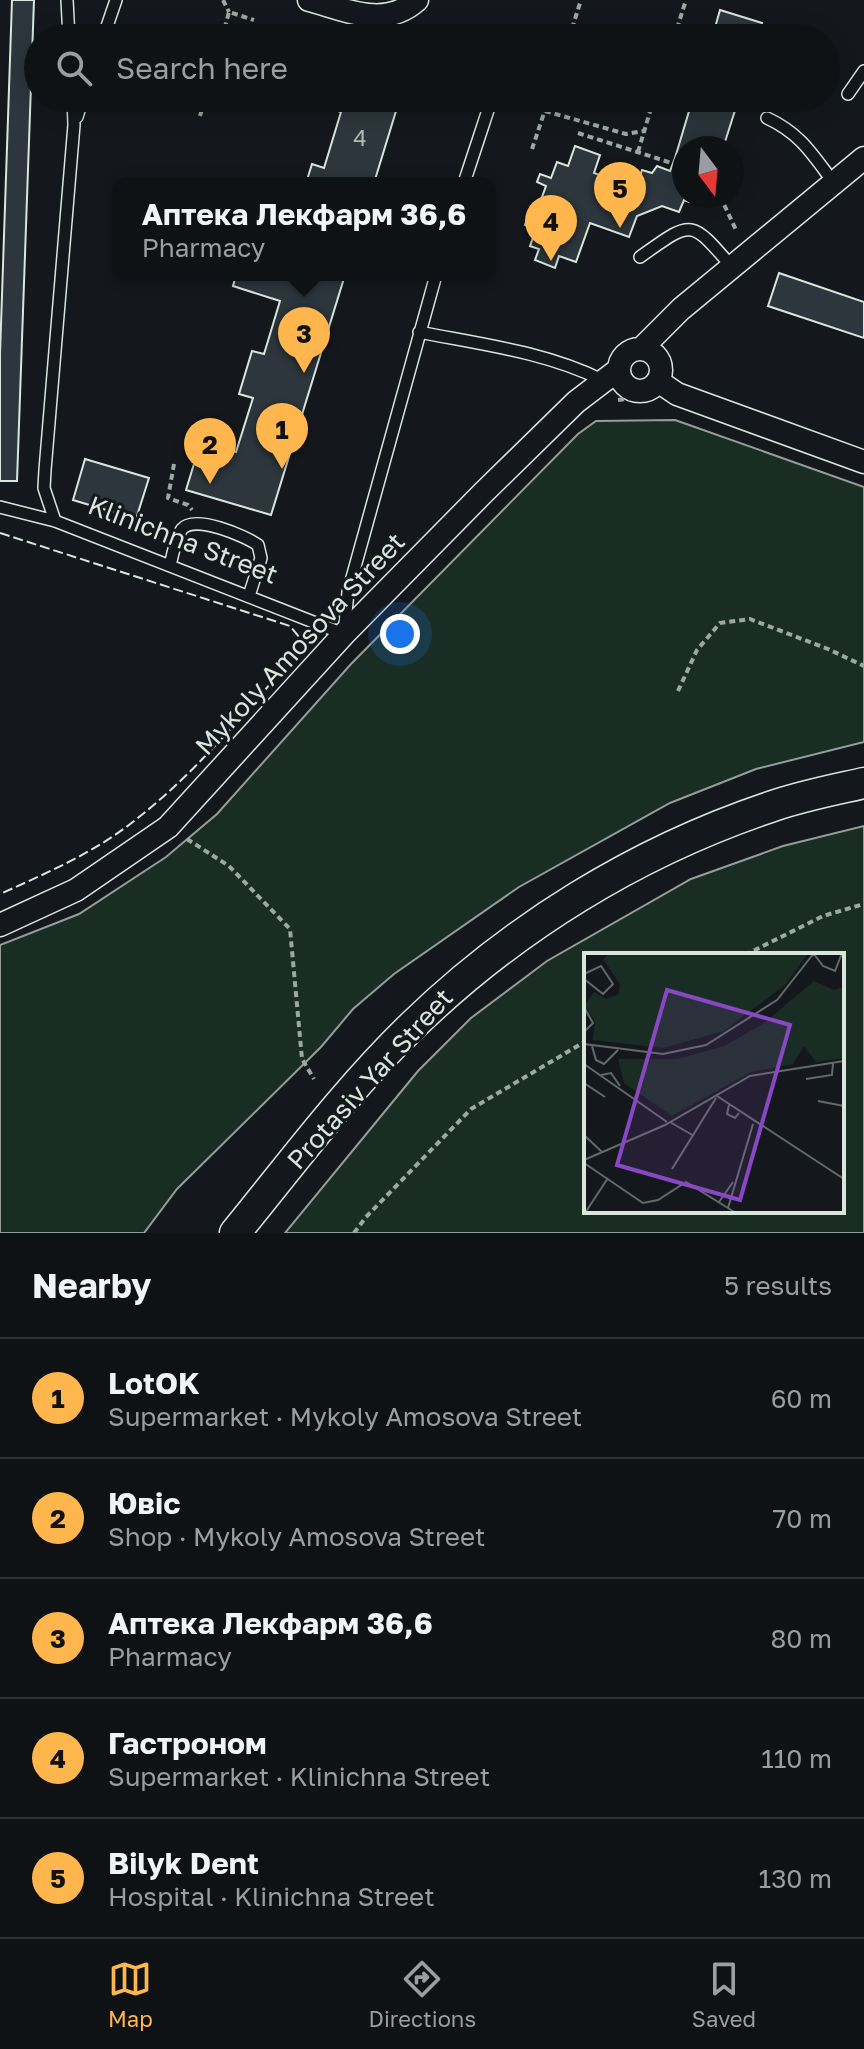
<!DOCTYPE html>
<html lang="en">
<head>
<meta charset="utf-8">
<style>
  body { margin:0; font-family:"Golos Text",sans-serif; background:#1d2022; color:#f1f3f6 }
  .compass { position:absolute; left:672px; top:136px; width:72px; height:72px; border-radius:50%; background:#0f1215; box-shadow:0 4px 20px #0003; rotate:164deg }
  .you { position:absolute; left:400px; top:634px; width:28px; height:28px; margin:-20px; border:6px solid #fff; border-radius:50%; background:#1a73e8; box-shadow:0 0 0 12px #1a73e833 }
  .badge { display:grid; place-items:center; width:52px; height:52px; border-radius:50%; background:#ffb74d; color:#111; font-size:26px; font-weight:700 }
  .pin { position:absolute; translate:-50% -66px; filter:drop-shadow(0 2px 4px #0008) }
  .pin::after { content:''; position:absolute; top:42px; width:28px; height:24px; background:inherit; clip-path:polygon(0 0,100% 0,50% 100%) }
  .popup { position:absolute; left:112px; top:177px; width:384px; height:104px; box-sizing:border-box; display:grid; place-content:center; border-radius:16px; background:#0f1215; filter:drop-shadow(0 2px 6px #0005); font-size:26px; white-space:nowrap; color:#9b9ea0 }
  .popup b { font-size:30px; color:#f1f3f6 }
  .popup::after { content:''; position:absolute; left:50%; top:100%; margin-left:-16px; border:16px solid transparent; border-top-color:#0f1215 }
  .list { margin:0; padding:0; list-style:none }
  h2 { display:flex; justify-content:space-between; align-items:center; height:104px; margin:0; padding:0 32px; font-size:34px }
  h2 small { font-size:26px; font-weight:400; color:#9b9ea0 }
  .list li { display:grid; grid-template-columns:52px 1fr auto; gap:24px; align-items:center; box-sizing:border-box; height:120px; padding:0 32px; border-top:2px solid #2f3234 }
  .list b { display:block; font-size:30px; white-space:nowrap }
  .list p { margin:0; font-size:26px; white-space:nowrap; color:#9b9ea0 }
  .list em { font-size:26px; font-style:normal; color:#9b9ea0 }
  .icon { flex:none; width:44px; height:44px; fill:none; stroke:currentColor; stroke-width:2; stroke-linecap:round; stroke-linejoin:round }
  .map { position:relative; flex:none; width:864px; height:1233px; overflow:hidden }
  .search { position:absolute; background:#0f1215; box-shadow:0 4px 20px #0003; left:24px; right:24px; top:24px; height:88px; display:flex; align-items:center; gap:20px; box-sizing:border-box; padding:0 28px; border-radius:44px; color:#9b9ea0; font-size:30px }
  .sheet { height:704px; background:#0f1215 }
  nav { display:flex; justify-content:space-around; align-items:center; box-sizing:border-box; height:112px; border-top:2px solid #2f3234; background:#0f1215; font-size:22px; color:#9b9ea0 }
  nav a { display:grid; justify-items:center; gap:4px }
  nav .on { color:#ffb74d }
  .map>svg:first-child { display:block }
  .green { fill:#1a2d24; stroke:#939e99; stroke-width:2; fill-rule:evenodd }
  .building { fill:#2c363c; stroke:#d8e6dc; stroke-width:2 }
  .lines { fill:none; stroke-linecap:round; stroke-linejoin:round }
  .service-casing { stroke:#d8e6dc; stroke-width:14 }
  .minor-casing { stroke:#d8e6dc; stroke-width:25 }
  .secondary-casing { stroke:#d8e6dc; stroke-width:33 }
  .path { stroke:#9da8a2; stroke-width:4; stroke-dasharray:6 4; stroke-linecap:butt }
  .service { stroke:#14181c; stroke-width:11 }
  .minor { stroke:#14181c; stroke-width:22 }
  .secondary { stroke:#14181c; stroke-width:30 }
  .fence { stroke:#d8e6dc; stroke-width:2; stroke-dasharray:10 4; stroke-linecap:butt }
  .labels { text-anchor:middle; stroke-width:6; stroke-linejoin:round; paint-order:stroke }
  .number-label { font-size:22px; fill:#adbab4 }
  .street-label { font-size:26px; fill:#d8e6dc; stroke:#14181c }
  .inset-road { fill:none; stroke:#626a69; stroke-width:2 }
  .view { fill:#8948c3; fill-opacity:0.15; stroke:#8948c3; stroke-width:4 }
  .inset-edge { fill:none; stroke:#d8e6dc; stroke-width:4 }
</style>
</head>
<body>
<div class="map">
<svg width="864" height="1233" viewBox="0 0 864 1233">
  <rect width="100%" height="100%" fill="#14181c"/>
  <!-- green -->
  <path class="green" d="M675 420 864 487V742L756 769 670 803 519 887 394 974 353 1009 321 1047 177 1189 144 1233H0V945L79 914 166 857 217 814 351 664 578 434 596 421Z
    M864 826V1233H285L418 1071 471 1018 547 961 691 879 783 846ZM586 955H842V1211H586Z"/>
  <!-- building -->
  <path class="building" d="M12 0H34L17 481H0V354Z
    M720 10 762 23 757 38H712Z
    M297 98H400L374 183H306L312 164 324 168 341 112Z
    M693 98H739L723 148H684V160L675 158Z
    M575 146 600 155 594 173 623 184 628 171 640 176 642 170 652 173 657 166 670 171 675 158 684 160V196H691L689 202 684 200 679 212 662 206 637 216 629 237 590 223 576 262 559 256 555 268 535 260 539 249 530 246 536 229 525 225 529 213 535 216 546 186 537 182 540 174 551 178 557 162 568 166Z
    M779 273 864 302V338L768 306Z
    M236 275H345L271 515 186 490 201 441 236 452 253 398 239 394 252 351 264 354 280 301 233 286Z
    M85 459 149 478 136 519 73 500Z"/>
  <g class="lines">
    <defs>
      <path id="service" d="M67 0 69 38
        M103 38 116 0
        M848 94 864 71
        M77 117 83 98
        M767 118C801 134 812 154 834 183
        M464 183 492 98
        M640 257C692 220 690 218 732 267
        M419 332C480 344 546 352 602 380
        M0 507 55 521 344 634 348 592 436 275
        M55 521 44 488 45 470 74 125 73 98
        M170 565C173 555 175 538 182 529 195 514 245 536 258 545L261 558 249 596"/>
      <path id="minor" d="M309 0C346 10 385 29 417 0
        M642 348 681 309 864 158
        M619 370a21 21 0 1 1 42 0a21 21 0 1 1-42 0Z
        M658 381 677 394 864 462
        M0 925 76 890 168 827 344 634 484 492 576 402 618 370"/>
      <path id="secondary" d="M235 1233C292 1163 347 1089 412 1026 513 928 636 852 770 807 801 796 833 790 864 783"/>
    </defs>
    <!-- service casing -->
    <use href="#service" class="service-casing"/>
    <!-- minor casing -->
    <use href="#minor" class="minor-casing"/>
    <!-- secondary casing -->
    <use href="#secondary" class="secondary-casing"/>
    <!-- path -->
    <path class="path" d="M223 0 229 12
      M222 38 229 12 254 20
      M569 38 581 0
      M674 38 686 0
      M545 111 626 134 644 131
      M200 116 205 98
      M578 133 684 167
      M532 149 549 98
      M638 152 654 98
      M720 196 737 232
      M618 400 641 397
      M174 464 168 498 188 505 192 510
      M678 691 697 650 720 623 750 619 828 649 864 666
      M187 839 229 866 290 929 302 1059 314 1079
      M745 955 823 916 864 904
      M354 1233 366 1217 471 1109 586 1041"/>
    <!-- service -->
    <use href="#service" class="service"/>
    <!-- minor -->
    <use href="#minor" class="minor"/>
    <!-- secondary -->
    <use href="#secondary" class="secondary"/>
    <!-- fence -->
    <path class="fence" d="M0 533 290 626 305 644C252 704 202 767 139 817 98 851 49 872 0 894"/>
  </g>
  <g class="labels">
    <!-- number labels -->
    <g class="number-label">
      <text x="360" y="146">4</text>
    </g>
    <!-- street labels -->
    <g class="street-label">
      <text transform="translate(183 540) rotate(21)" y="9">Klinichna Street</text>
      <text transform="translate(300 644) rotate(-47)" y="9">Mykoly Amosova Street</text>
      <text transform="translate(370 1079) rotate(-48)" y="9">Protasiv Yar Street</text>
    </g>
  </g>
  <!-- overview -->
  <g transform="translate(584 953)">
    <rect width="260" height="260" fill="#14181c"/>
    <path d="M27 0H224L202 31 140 78 79 95 9 87 11 69 1 52 10 39 22 46 35 41 36 31 19 6ZM230 28 250 37 260 34V105L232 109 220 93 209 111 167 119 88 163 40 130 34 106H93L140 93 179 71Z" fill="#1a2d24"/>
    <path class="inset-road" d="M230 1 239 13 251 18 258 0M0 21 17 13 29 31 19 41 0 26M0 54 9 70 0 79M0 91 79 101 122 92 193 47 230 0M8 93 12 107 20 111 34 97M0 111 83 169M17 122 27 120 36 133M222 126 248 122 249 110M0 130 21 144M133 143 260 226M234 148 260 153M145 152 143 161 151 165 155 160M86 169 110 183M0 182 18 199M0 207 81 172 166 123 260 108M0 210 59 250 74 247 102 229 152 260M88 216 132 145M135 249 149 229M144 255 169 171M1 260 24 225"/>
    <path class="view" d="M83 37 206 72 156 247 33 212Z"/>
    <rect width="260" height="260" class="inset-edge"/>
  </g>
</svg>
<svg class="compass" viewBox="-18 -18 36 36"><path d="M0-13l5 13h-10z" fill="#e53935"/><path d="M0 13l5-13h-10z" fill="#9b9ea0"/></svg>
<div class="you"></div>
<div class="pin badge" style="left:282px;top:469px">1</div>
<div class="pin badge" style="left:210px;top:484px">2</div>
<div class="pin badge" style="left:304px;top:373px">3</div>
<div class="popup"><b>Аптека Лекфарм 36,6</b>Pharmacy</div>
<div class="pin badge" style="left:551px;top:261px">4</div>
<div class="pin badge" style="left:620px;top:228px">5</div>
<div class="search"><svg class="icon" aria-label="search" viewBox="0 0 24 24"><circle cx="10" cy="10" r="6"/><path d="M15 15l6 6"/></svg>Search here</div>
</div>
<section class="sheet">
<h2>Nearby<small>5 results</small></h2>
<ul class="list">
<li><span class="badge">1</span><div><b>LotOK</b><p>Supermarket · Mykoly Amosova Street</p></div><em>60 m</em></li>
<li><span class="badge">2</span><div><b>Ювіс</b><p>Shop · Mykoly Amosova Street</p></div><em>70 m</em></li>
<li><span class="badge">3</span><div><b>Аптека Лекфарм 36,6</b><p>Pharmacy</p></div><em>80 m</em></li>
<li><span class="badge">4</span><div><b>Гастроном</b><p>Supermarket · Klinichna Street</p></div><em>110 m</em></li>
<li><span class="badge">5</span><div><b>Bilyk Dent</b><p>Hospital · Klinichna Street</p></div><em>130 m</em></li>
</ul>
</section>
<nav>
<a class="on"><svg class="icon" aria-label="map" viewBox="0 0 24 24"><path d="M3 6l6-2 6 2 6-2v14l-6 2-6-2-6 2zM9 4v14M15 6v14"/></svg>Map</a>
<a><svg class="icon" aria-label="directions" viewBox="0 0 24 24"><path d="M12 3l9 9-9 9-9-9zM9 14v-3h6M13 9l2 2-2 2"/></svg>Directions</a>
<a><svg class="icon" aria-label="saved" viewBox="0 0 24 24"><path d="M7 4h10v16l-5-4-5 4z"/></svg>Saved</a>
</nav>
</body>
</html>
